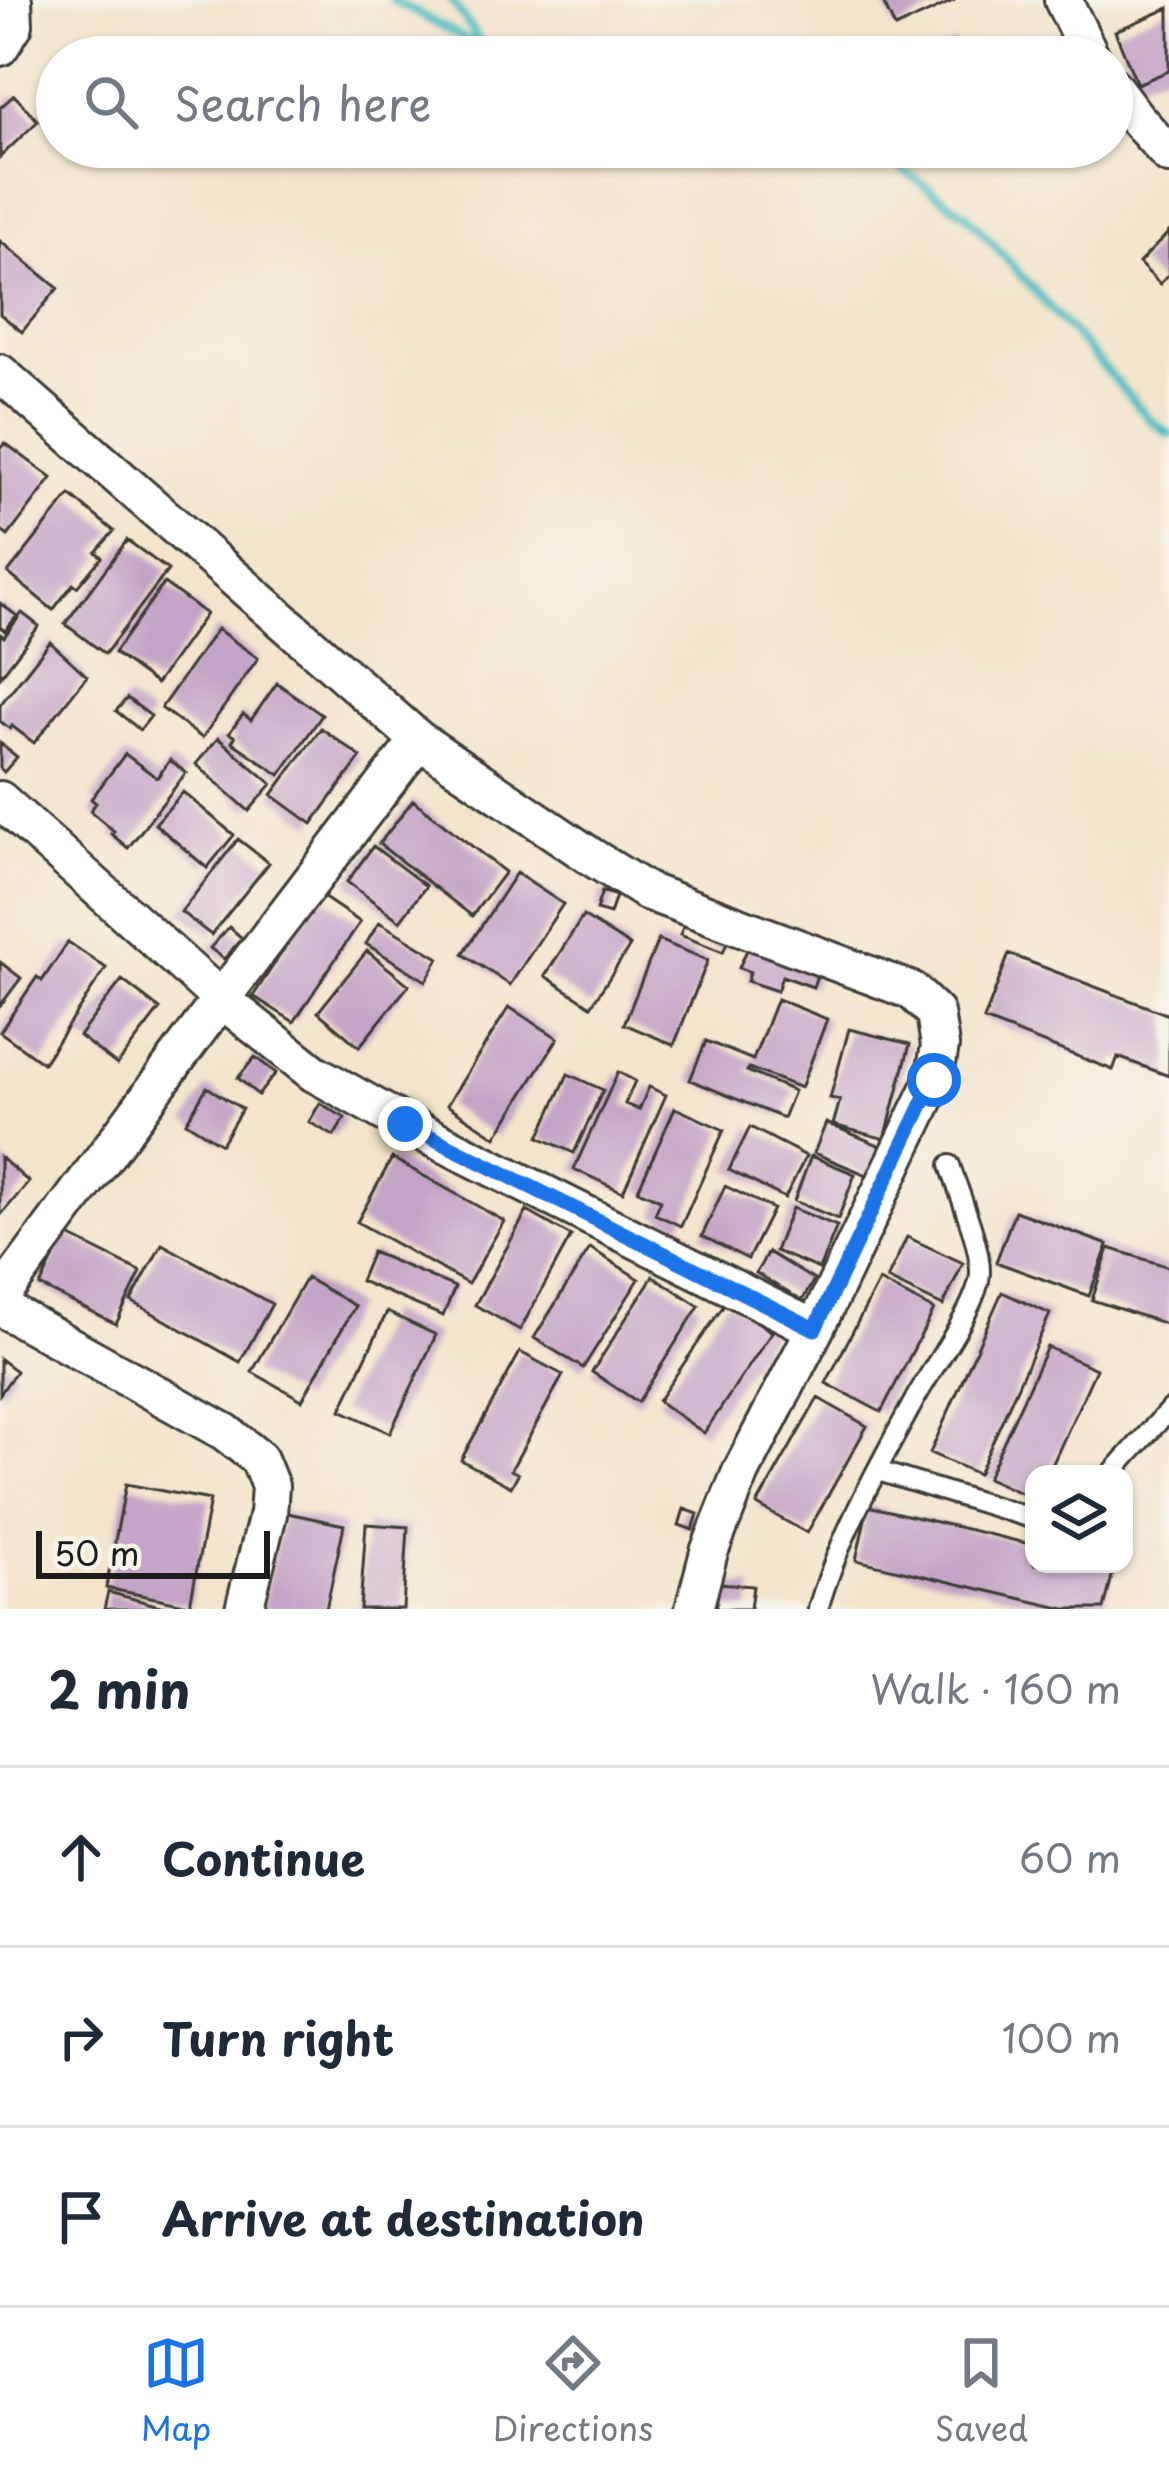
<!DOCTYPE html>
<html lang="en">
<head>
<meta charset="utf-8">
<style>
  body { margin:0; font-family:"Playpen Sans",sans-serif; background:#f2f2f3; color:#1f2937 }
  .controls { position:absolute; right:36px; bottom:36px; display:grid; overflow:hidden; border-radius:24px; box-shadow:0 3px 9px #0004 }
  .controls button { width:108px; height:108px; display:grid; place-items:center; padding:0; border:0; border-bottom:3px solid #e0e1e3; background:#fff; color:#1f2937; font:60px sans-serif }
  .scale { position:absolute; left:36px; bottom:30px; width:234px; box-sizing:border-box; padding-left:12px; border:6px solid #1c1c1c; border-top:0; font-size:33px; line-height:42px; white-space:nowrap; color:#1c1c1c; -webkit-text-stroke:9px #f7f3e8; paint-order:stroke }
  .stop { position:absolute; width:36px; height:36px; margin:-27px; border:9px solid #1a73e8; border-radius:50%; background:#fff }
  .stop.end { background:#1a73e8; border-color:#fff; box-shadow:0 3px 12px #0008 }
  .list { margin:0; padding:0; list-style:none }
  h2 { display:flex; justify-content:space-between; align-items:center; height:156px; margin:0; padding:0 48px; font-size:51px }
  h2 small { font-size:39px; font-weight:400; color:#747a83 }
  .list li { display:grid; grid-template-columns:78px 1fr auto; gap:36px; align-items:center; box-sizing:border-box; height:180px; padding:0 48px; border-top:3px solid #e0e1e3 }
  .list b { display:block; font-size:45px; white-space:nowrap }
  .list em { font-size:39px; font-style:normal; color:#747a83 }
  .icon { flex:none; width:66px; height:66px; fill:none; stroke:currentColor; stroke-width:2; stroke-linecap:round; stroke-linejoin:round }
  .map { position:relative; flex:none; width:1169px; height:1609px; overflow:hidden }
  .search { position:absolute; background:#fff; box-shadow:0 3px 9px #0004; left:36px; right:36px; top:36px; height:132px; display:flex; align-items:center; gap:30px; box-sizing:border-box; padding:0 42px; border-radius:66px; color:#747a83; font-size:45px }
  .sheet { height:696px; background:#fff }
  nav { display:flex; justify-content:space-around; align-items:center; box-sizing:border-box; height:168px; border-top:3px solid #e0e1e3; background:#fff; font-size:33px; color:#747a83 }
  nav a { display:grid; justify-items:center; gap:6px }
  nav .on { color:#1a73e8 }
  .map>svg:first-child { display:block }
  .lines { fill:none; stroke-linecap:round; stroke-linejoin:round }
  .stream { stroke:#4cbbc1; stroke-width:9 }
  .building { fill:#c3a3c6 }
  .service-casing { stroke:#3c3a36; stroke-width:24 }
  .minor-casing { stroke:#3c3a36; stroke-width:42 }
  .service { stroke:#fff; stroke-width:18 }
  .minor { stroke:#fff; stroke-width:36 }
  .route { stroke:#1a73e8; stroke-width:15 }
</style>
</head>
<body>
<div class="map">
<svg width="1169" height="1609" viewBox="0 0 1169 1609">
  <rect width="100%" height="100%" fill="#f7f3e8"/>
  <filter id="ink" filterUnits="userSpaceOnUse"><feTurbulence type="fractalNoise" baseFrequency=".00833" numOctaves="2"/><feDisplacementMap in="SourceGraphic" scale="24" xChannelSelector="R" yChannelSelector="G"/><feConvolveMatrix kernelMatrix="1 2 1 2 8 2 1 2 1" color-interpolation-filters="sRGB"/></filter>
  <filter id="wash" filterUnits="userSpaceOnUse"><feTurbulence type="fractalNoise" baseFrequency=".004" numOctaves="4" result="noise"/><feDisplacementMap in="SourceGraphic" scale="48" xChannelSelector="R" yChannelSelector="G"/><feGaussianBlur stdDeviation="2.7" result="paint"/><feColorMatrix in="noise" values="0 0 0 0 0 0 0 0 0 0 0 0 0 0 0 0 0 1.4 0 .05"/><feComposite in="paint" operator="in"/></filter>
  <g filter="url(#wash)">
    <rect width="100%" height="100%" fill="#f3e4cb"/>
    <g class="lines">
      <!-- stream -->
      <path class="stream" d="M392 0 486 50 729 49 741 57
        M451 0 483 46
        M870 147 967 215 1151 421 1169 434"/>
    </g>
    <g id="blocks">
      <!-- building -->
      <path class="building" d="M882 0H955L895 28Z
        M1169 8V71L1137 84 1115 31Z
        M954 42 962 57H927Z
        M14 95 38 121 0 157V108Z
        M1169 232V274L1160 284 1139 263Z
        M0 241 58 288 22 332 0 314Z
        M5 443 52 478 8 536 0 530V449Z
        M70 495 114 531 96 552 102 557 77 587 73 584 53 610 8 573Z
        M127 540 168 570 105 654 65 624Z
        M164 583 206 614 156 684 114 653Z
        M0 603 17 616 5 631 0 627Z
        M22 613 39 626 0 677V634L4 637Z
        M217 629 258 658 202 738 161 708Z
        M50 642 87 676 34 743 12 726 10 729 0 721V705Z
        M277 683 322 715 280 775 232 742 235 737 229 733 243 714 251 720Z
        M127 698 151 716 140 730 116 711Z
        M321 728 361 757 312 824 272 795Z
        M218 738 272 784 249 811 196 764Z
        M0 743 17 757 4 772 0 768Z
        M125 754 157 778 170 760 186 773 128 848 111 834 114 831 90 811 96 803 91 799Z
        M183 792 234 835 207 868 155 824Z
        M413 800 505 872 472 916 379 844Z
        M238 839 269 863 211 935 181 912Z
        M373 846 426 886 400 921 347 882Z
        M516 873 563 904 510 985 463 954Z
        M602 891 616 896 610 914 596 910Z
        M320 895 360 922 294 1022 253 996Z
        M583 916 630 946 591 1006 545 976Z
        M687 917 730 934 723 952 680 935Z
        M379 922 439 958 426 981 366 944Z
        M229 927 242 938 224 959 210 948Z
        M658 940 708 960 674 1045 624 1024Z
        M751 941 820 966 813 987 782 976 777 991 747 981 750 972 739 968Z
        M68 942 106 968 43 1063 0 1032 37 977 42 981Z
        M367 951 409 985 359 1047 318 1012Z
        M1009 954 1169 1015V1076L1118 1057 1113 1070 984 1020Z
        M0 962 21 978 0 1006Z
        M122 980 160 1009 117 1065 79 1036Z
        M777 999 827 1019 801 1088 749 1068 747 1071 794 1091 783 1118 690 1080 706 1041 753 1060Z
        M509 1007 558 1038 496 1137 447 1105Z
        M849 1029 910 1044 885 1139 833 1125 840 1100 830 1098Z
        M255 1057 276 1073 258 1095 238 1078Z
        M618 1072 635 1081 625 1104 639 1110 649 1087 666 1095 623 1192 574 1169Z
        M568 1074 603 1090 574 1153 539 1137Z
        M207 1087 242 1109 221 1144 186 1122Z
        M320 1103 345 1118 334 1136 309 1122Z
        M675 1108 724 1130 681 1226 655 1214 661 1200 638 1190Z
        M826 1123 886 1148 874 1178 814 1153Z
        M750 1127 806 1156 785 1198 729 1170Z
        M811 1156 855 1174 838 1219 794 1201Z
        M0 1157 29 1182 0 1216Z
        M392 1158 504 1221 468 1284 357 1222Z
        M725 1186 773 1209 748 1259 702 1236Z
        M792 1208 837 1226 819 1269 775 1251Z
        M527 1211 571 1236 520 1330 475 1305Z
        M1015 1211 1108 1245 1089 1296 996 1262Z
        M65 1234 141 1272 116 1324 40 1286Z
        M907 1237 963 1263 943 1306 887 1279Z
        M162 1244 272 1304 240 1362 131 1301Z
        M590 1248 639 1279 583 1368 534 1338Z
        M1109 1248 1169 1267V1325L1092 1300Z
        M372 1252 455 1287 443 1316 360 1281Z
        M768 1252 814 1280 802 1301 756 1273Z
        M653 1276 699 1306 638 1402 592 1372Z
        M306 1278 355 1306 302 1400 252 1372Z
        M879 1281 934 1310 881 1412 826 1383Z
        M1002 1292 1050 1314 978 1474 930 1453Z
        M727 1301 772 1332 704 1433 658 1401Z
        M387 1312 436 1335 390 1433 341 1410Z
        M1047 1347 1096 1369 1048 1474H1034V1499L987 1478Z
        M520 1352 563 1375 511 1470 518 1474 511 1487 461 1460Z
        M0 1359 16 1371 0 1394Z
        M818 1398 867 1426 807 1533 757 1505Z
        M126 1484 210 1500 190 1605 106 1588Z
        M868 1506 1034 1545V1564H1115L1104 1609H1065L856 1560Z
        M684 1509 698 1514 693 1530 679 1525Z
        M283 1512 344 1525 326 1609H262Z
        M366 1524 408 1527 403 1609H360Z
        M719 1583 753 1586 750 1609H716Z
        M108 1592 167 1608V1609H104Z"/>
    </g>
  </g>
  <g filter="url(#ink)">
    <use href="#blocks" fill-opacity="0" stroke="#3c3a36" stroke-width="3"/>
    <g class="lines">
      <defs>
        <path id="service" d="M878 1471 1034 1519
          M1111 1474 1169 1410
          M818 1609C838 1539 879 1465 914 1401 930 1370 981 1302 980 1271 980 1243 959 1194 950 1165"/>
        <path id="minor" d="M1063 0 1091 57
          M0 47 14 25 13 0
          M1112 86 1136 118 1169 155
          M0 373 419 740 590 856 646 891 912 991 935 1013 940 1046 934 1080 815 1329 741 1472 709 1552 694 1609
          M0 800 221 999 314 1073 405 1124 815 1329
          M0 1298 221 999 419 740
          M0 1307 225 1432 259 1459 270 1486 268 1514 244 1609"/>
      </defs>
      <!-- service casing -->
      <use href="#service" class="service-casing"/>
      <!-- minor casing -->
      <use href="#minor" class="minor-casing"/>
      <!-- service -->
      <use href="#service" class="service"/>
      <!-- minor -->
      <use href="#minor" class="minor"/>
    </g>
  </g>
  <g class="lines" filter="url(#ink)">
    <!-- route -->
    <path class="route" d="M405 1124 815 1329 934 1080"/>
  </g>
</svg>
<div class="controls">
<button><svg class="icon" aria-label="layers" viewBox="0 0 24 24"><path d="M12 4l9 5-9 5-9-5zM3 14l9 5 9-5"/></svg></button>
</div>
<div class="scale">50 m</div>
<div class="stop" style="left:934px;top:1080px"></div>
<div class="stop end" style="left:405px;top:1124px"></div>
<div class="search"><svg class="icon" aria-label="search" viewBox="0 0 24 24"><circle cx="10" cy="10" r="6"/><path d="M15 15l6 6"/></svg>Search here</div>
</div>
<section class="sheet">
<h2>2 min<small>Walk · 160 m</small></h2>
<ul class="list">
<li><svg class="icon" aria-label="ahead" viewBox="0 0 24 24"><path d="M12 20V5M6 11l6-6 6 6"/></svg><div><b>Continue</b></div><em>60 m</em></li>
<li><svg class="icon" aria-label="right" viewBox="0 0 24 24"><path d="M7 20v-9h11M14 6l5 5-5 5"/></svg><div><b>Turn right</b></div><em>100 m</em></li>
<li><svg class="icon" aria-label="arrive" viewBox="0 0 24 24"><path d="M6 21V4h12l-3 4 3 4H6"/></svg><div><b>Arrive at destination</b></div></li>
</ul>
</section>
<nav>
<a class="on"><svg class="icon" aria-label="map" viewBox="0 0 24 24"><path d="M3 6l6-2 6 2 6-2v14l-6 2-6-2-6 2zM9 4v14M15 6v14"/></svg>Map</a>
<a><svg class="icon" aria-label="directions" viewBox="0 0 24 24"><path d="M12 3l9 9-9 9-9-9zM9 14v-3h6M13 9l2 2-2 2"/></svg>Directions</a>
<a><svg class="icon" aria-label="saved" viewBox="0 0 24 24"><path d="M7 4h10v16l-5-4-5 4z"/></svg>Saved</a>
</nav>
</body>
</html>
